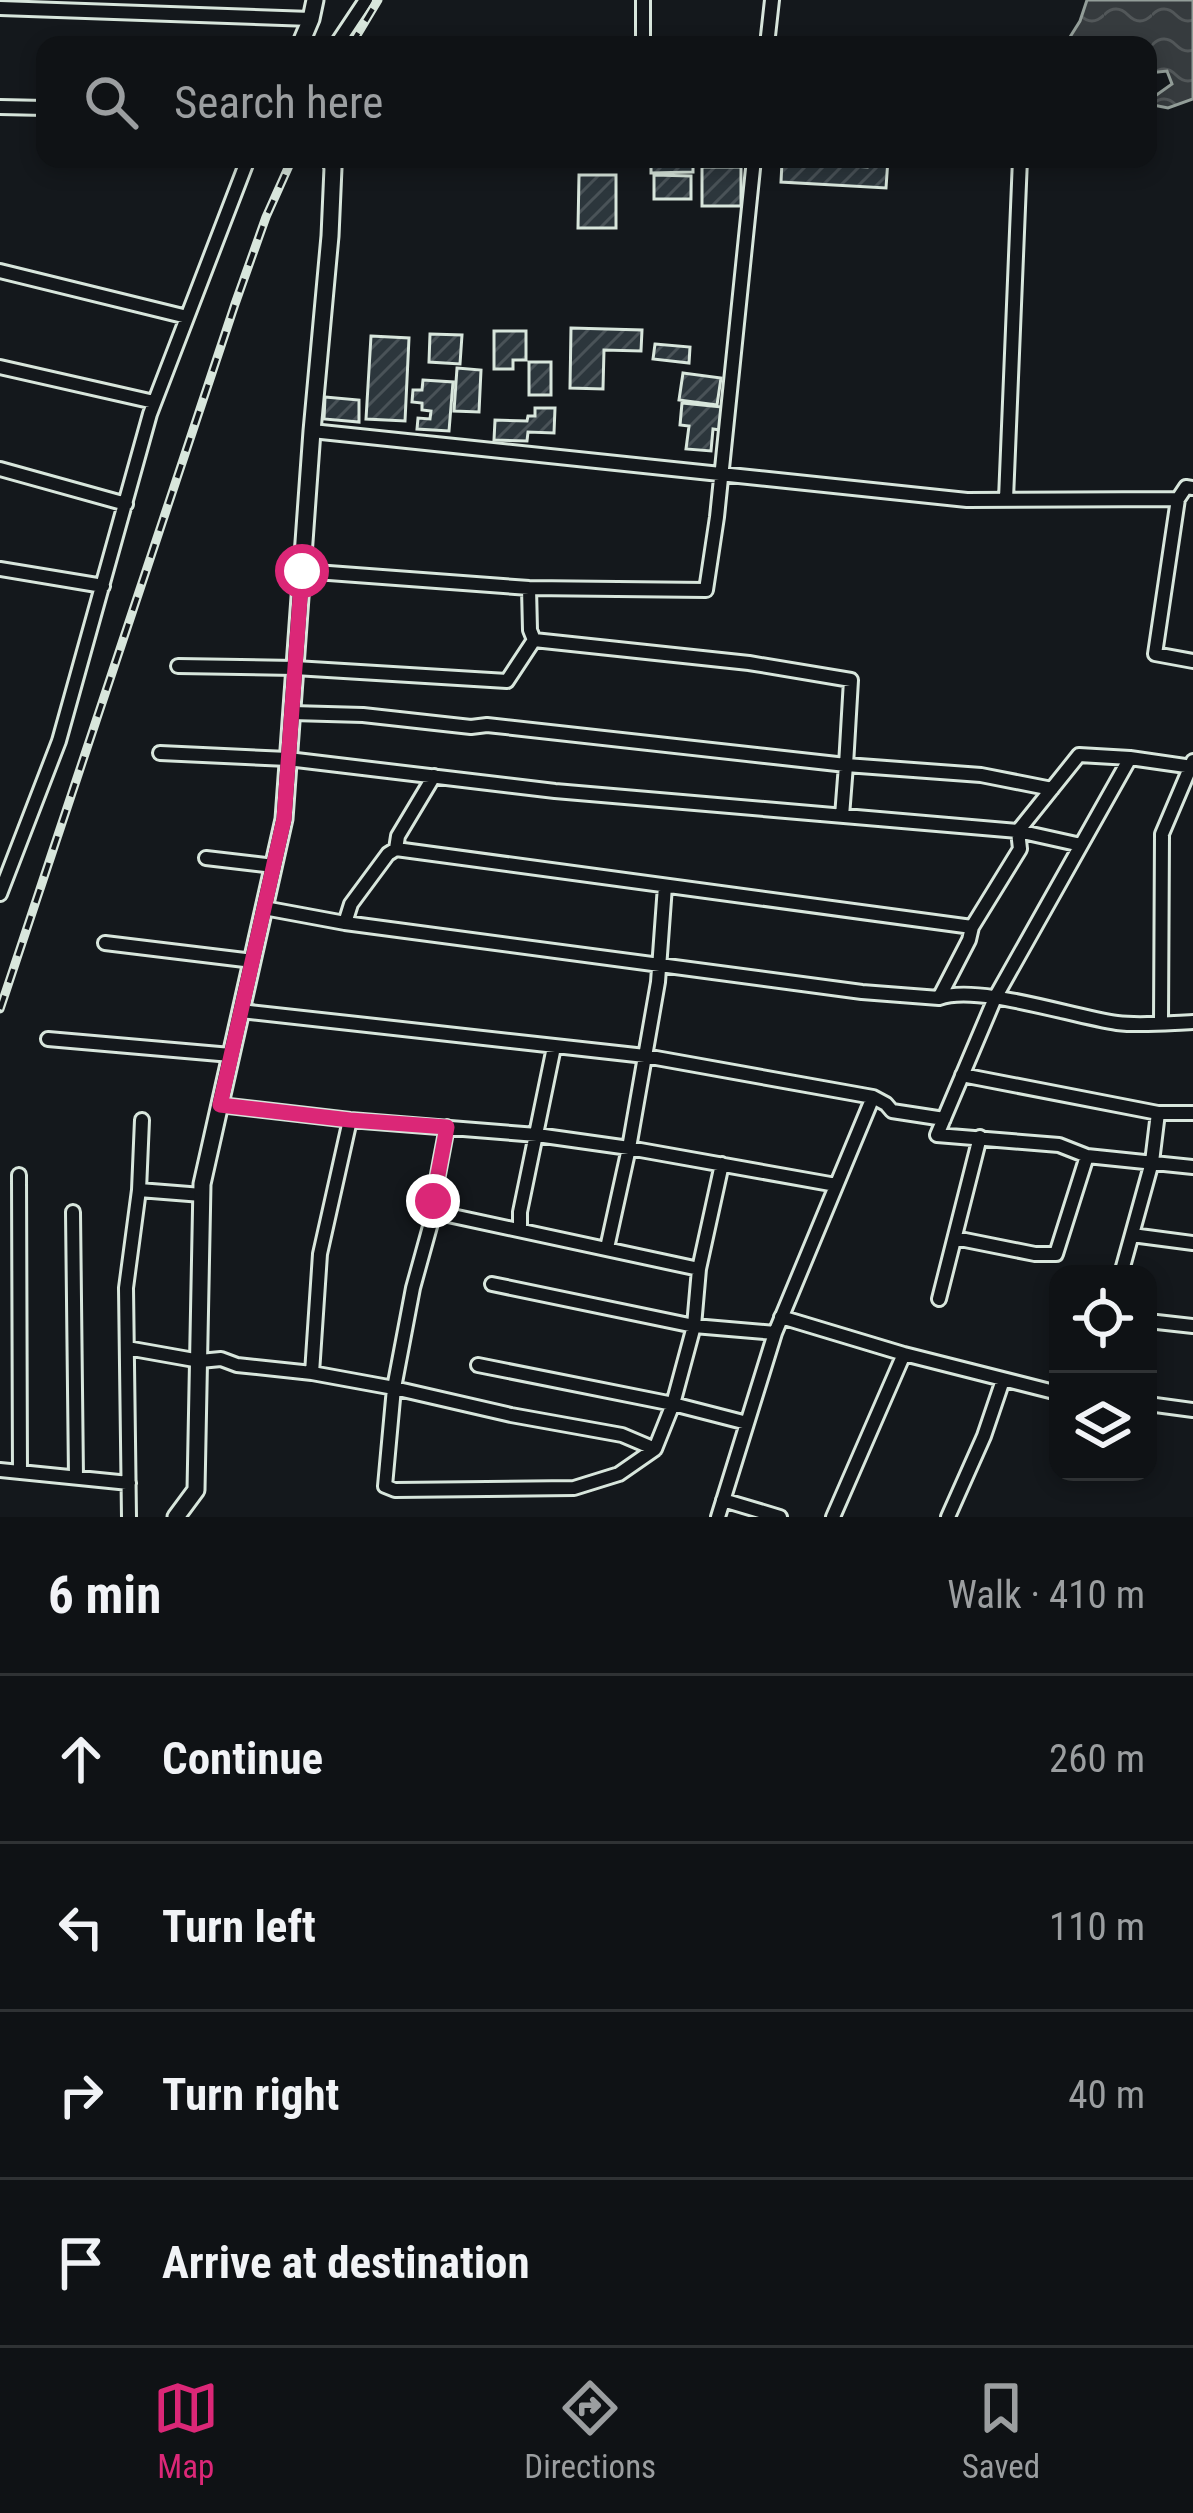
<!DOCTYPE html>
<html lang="en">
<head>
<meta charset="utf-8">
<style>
  body { margin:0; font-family:"Roboto Condensed",sans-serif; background:#181b1e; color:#f1f3f6 }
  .controls { position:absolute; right:36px; bottom:36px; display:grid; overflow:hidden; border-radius:24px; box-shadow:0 6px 18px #0003 }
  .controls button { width:108px; height:108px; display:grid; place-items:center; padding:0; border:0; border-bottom:3px solid #2f3234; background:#0f1215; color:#f1f3f6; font:60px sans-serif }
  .stop { position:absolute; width:36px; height:36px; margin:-27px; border:9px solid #db2777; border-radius:50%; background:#fff }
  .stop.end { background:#db2777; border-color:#fff; box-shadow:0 3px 12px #0008 }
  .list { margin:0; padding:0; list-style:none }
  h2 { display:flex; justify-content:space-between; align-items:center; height:156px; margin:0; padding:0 48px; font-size:51px }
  h2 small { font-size:39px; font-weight:400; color:#9b9ea0 }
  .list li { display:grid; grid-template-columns:78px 1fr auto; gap:36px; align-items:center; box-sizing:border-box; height:168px; padding:0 48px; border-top:3px solid #2f3234 }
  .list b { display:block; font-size:45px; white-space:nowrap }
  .list em { font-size:39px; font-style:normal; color:#9b9ea0 }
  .icon { flex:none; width:66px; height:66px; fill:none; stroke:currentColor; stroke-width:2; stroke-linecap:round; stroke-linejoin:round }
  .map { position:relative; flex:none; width:1193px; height:1517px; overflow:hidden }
  .search { position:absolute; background:#0f1215; box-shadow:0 6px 18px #0003; left:36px; right:36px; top:36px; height:132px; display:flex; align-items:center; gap:30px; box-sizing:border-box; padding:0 42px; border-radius:24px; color:#9b9ea0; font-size:45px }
  .sheet { height:828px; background:#0f1215 }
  nav { display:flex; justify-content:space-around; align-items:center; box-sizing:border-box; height:168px; border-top:3px solid #2f3234; background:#0f1215; font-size:33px; color:#9b9ea0 }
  nav a { display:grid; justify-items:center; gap:6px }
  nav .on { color:#db2777 }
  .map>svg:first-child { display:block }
  .water { fill:url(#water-waves); stroke:#939e99; stroke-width:3 }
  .building { fill:url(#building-hatch); stroke:#d8e6dc; stroke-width:3 }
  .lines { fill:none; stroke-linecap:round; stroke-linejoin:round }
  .minor-casing { stroke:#d8e6dc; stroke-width:18 }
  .tertiary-casing { stroke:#d8e6dc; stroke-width:21 }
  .minor { stroke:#14181c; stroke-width:12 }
  .tertiary { stroke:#14181c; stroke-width:15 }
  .rail-casing { stroke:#d8e6dc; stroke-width:9 }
  .rail { stroke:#14181c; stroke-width:4.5; stroke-dasharray:14; stroke-linecap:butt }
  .route { stroke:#db2777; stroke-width:15 }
</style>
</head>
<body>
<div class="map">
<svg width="1193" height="1517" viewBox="0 0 1193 1517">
  <defs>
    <pattern id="water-waves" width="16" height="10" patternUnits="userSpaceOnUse" patternTransform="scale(3)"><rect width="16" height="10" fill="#363b3e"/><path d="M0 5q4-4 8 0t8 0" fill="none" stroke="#525759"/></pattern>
    <pattern id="building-hatch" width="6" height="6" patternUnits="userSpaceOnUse" patternTransform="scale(3)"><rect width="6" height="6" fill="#2c363c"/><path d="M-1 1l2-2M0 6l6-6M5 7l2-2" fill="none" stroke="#4a5358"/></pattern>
  </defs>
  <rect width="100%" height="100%" fill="#14181c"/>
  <!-- water -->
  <path class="water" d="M1087 0H1193V99L1168 108 1148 104V101L1172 84 1167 71 1148 73V45H1065L1080 21Z"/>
  <!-- building -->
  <path class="building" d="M651 159H693V172L651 173Z
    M867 159H888L886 188 781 182 782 162 867 167Z
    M702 167H741V206H702Z
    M579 175H616V228H578Z
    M654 175 691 176V199H654Z
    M571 328 642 330 641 351 604 350 603 389 570 388Z
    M494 331H526V360H513V369H494Z
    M430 334 462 335 460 364 429 362Z
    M371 336 409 338 405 421 366 419Z
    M655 344 690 347 689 363 653 359Z
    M529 362H551V395H529Z
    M457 368 481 370 479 412 454 411Z
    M683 373 721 378 717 405 679 400Z
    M423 380 453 382 449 431 417 429 418 418 430 419 431 411 422 410V403L412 402 413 390H422Z
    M325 397 359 400V422L324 419Z
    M682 403 722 407 720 430 713 429 711 451 686 449 689 426 680 425Z
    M535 408H555L554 433 528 432 527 441 494 440 495 420 527 421 528 416H535Z"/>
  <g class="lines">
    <defs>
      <path id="minor" d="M643 0V45
        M0 8 311 19
        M336 45 366 0
        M767 45 772 0
        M0 107 45 108
        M0 271 187 317
        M0 367 154 402
        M312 431 967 500 1178 499
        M0 469 126 504
        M1193 488 1186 487 1178 499 1155 654 1193 661
        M1006 499 1020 159
        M0 569 103 586
        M302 571 529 588 706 590 717 517 754 159
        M178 666 295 668 507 681 534 640 530 630 529 588
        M292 713 363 715 471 727 487 725 846 765 851 680 749 663 534 640
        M160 753 288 759 555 791 1018 831 1079 755 1130 758 1193 767
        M1130 758 995 998 937 1135 1059 1145 1087 1156 1193 1167
        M842 816 846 765 981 775 1052 789
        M396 849 398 836 434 776
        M206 858 274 866
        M0 894 59 741 150 414 248 159
        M264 908 345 923 862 992 939 998C978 984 1073 1017 1117 1023 1141 1026 1168 1023 1193 1022
        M345 923 351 904 388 854 396 849 972 927
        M105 943 253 961
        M939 998 969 940 972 927 1020 849 1018 831 1081 845
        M241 1011 645 1056 873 1097 886 1104 892 1111 944 1119
        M1161 1023 1162 834 1193 761
        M48 1039 231 1055
        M962 1075 1158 1113H1193
        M220 1105 350 1120 537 1135 629 1148 836 1185
        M447 1127 433 1201 434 1212 413 1288 394 1388 385 1486 395 1490 574 1488 619 1474 655 1449
        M19 1175 20 1472
        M139 1190 202 1195
        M73 1212 76 1477
        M434 1212 699 1269
        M520 1230V1212L554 1047
        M1132 1235 1193 1243
        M955 1238 1035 1254H1056L1087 1156
        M607 1248 629 1148 658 982 665 886
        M1121 1274 1152 1162 1158 1113
        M492 1284 694 1326 775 1333
        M939 1299 980 1137
        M781 1317 904 1354 1058 1393
        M1148 1321 1193 1326
        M127 1348 200 1361 221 1359 237 1365 312 1373 394 1388 511 1415 622 1435 655 1449 673 1404 694 1326 699 1269 722 1164
        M478 1365 673 1404 747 1423
        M312 1373 320 1254 350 1120
        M1148 1404 1193 1410
        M0 1470 129 1483
        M723 1500 780 1517
        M129 1517 126 1288 139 1190 142 1120
        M718 1517 775 1333 873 1097
        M833 1517 904 1354
        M948 1517 984 1436 1003 1380"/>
      <path id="tertiary" d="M300 45 311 19 315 0
        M176 1517 196 1490 202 1184 284 819 312 431 330 236 333 168 330 159"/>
    </defs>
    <!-- minor casing -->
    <use href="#minor" class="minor-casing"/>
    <!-- tertiary casing -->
    <use href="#tertiary" class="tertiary-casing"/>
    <!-- minor -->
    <use href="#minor" class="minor"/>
    <!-- tertiary -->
    <use href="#tertiary" class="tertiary"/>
    <defs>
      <path id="rail" d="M351 45 378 0
        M0 1009 235 304 266 217 292 159"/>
    </defs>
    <!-- rail casing -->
    <use href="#rail" class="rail-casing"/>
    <!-- rail -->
    <use href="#rail" class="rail"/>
  </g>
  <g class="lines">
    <!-- route -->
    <path class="route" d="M302 571 284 819 220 1105 350 1120 447 1127 433 1201"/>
  </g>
</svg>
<div class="controls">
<button><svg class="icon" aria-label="locate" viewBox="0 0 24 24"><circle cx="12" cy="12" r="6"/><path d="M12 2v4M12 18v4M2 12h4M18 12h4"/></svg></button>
<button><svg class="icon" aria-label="layers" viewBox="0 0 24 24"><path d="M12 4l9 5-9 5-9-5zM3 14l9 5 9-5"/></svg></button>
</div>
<div class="stop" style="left:302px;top:571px"></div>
<div class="stop end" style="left:433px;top:1201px"></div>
<div class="search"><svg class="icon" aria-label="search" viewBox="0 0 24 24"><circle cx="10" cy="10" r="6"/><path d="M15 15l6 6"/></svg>Search here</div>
</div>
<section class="sheet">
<h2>6 min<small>Walk · 410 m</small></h2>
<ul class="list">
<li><svg class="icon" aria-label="ahead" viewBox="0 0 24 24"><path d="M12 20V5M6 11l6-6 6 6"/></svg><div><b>Continue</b></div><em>260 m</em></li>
<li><svg class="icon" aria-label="left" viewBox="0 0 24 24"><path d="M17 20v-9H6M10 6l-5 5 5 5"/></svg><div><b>Turn left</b></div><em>110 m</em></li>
<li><svg class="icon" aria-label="right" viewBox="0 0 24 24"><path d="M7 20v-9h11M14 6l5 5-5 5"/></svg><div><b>Turn right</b></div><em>40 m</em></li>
<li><svg class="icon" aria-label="arrive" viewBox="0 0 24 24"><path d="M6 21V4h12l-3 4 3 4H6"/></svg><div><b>Arrive at destination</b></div></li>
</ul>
</section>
<nav>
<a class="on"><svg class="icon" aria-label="map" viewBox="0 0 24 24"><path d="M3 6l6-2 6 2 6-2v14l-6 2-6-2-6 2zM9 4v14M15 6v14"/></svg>Map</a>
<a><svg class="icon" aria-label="directions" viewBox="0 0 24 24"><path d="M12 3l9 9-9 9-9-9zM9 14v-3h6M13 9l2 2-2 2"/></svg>Directions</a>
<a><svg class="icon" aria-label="saved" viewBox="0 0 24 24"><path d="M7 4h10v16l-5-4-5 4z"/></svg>Saved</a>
</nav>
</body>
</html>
